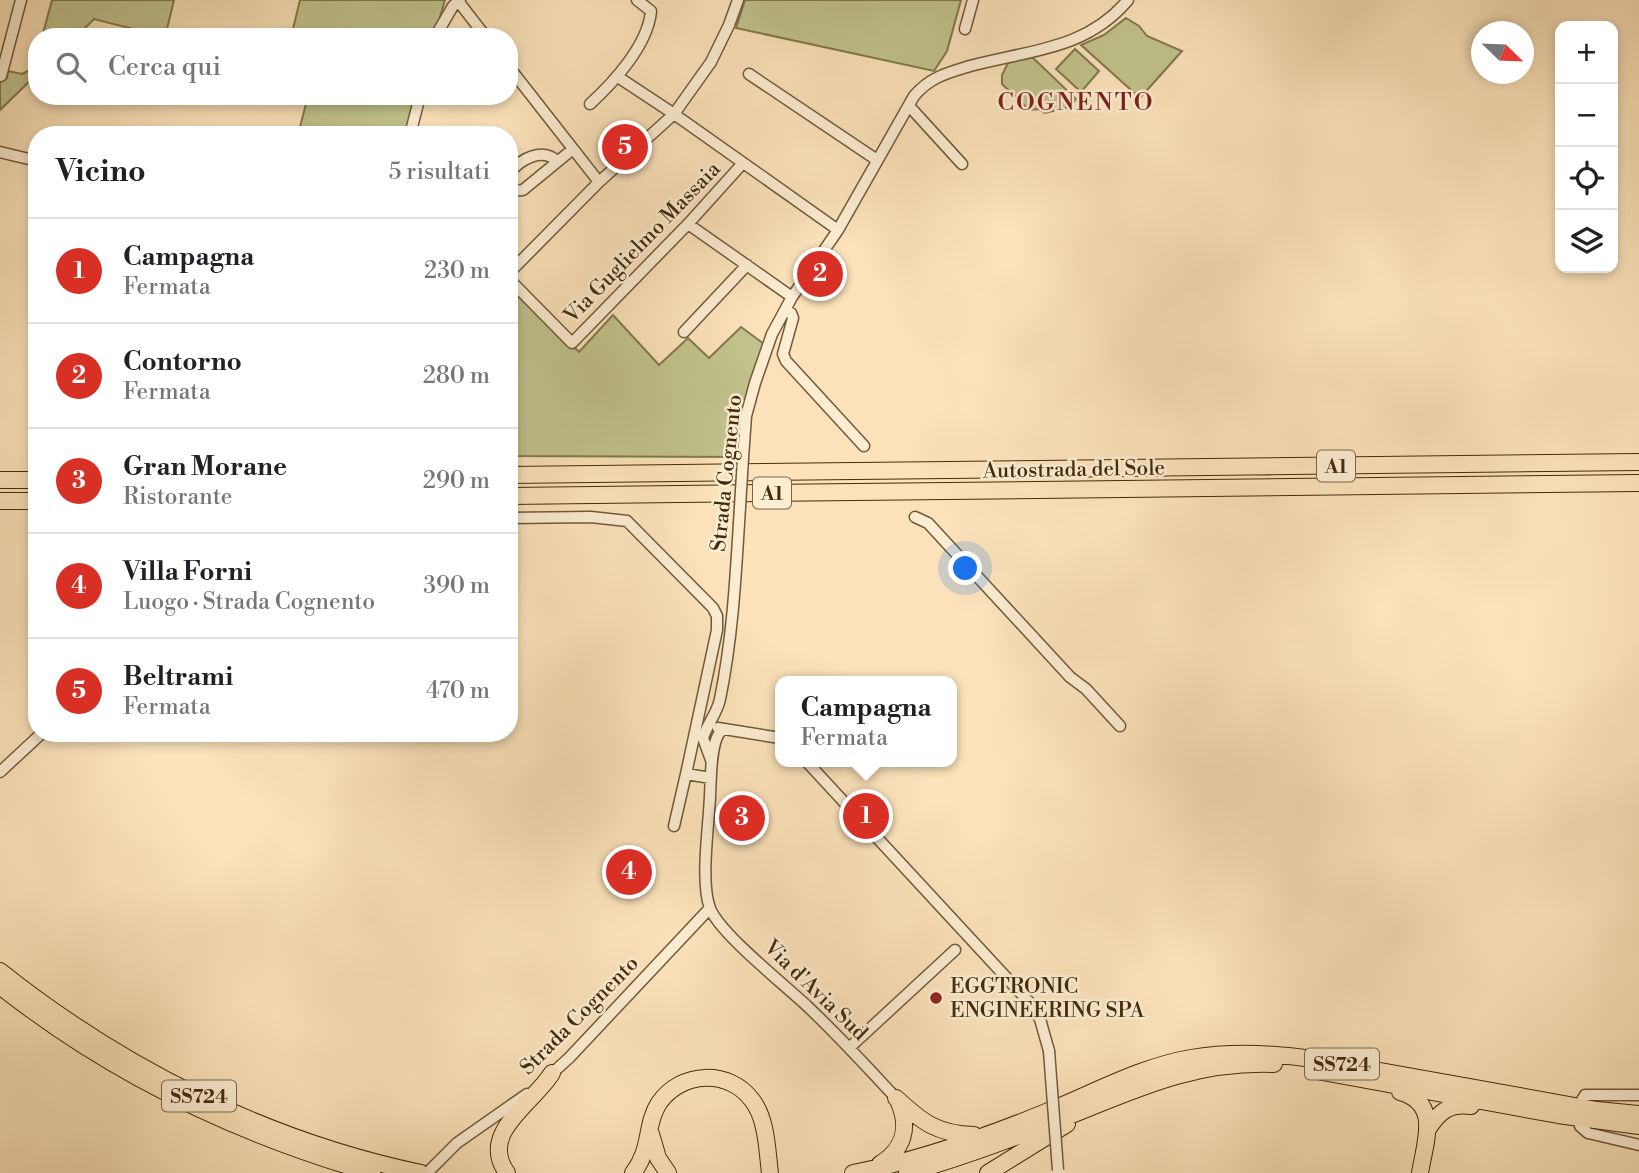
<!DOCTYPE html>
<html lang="it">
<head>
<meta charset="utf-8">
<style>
  body { margin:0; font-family:"Libre Bodoni",serif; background:#f6f6f6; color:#202124 }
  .controls { position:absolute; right:21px; top:21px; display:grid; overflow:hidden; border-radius:14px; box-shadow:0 4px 10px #0003 }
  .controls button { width:63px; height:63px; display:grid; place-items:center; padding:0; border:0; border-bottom:2px solid #e0e0e0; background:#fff; color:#202124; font:35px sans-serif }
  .compass { position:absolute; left:1471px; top:21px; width:63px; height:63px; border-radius:50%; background:#fff; box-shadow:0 4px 10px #0003; rotate:113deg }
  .you { position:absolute; left:966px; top:569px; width:24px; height:24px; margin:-18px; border:5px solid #fff; border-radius:50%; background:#1a73e8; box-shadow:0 0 0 10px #1a73e833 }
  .badge { display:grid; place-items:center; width:46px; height:46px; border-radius:50%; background:#d93025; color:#fff; font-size:23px; font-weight:700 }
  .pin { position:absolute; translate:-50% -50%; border:4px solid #fff; box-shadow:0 2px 7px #0006 }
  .popup { position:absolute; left:775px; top:676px; width:182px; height:91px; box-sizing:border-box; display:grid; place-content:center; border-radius:14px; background:#fff; filter:drop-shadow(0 2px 5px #0005); font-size:23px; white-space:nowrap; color:#757577 }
  .popup b { font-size:26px; color:#202124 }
  .popup::after { content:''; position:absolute; left:50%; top:100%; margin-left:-14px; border:14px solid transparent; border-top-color:#fff }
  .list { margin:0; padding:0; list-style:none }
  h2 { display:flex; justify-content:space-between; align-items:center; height:91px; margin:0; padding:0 28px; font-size:30px }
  h2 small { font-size:23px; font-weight:400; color:#757577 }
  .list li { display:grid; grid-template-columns:46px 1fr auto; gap:21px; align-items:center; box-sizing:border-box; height:105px; padding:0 28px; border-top:2px solid #e0e0e0 }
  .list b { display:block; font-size:26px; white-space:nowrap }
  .list p { margin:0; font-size:23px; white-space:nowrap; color:#757577 }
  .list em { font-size:23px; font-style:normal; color:#757577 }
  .icon { flex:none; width:38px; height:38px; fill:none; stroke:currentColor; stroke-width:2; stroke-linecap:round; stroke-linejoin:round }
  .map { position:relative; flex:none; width:1639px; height:1173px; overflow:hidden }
  .search { position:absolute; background:#fff; box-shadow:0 4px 10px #0003; left:28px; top:28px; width:490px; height:77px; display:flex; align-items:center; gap:18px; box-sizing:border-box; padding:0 24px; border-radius:28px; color:#757577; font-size:26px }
  .panel { position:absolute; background:#fff; box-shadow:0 4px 10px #0003; left:28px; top:126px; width:490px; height:616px; border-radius:28px }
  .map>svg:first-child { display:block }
  .green { fill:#c1c38e; stroke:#82784c; stroke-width:2 }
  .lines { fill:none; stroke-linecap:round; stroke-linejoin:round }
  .minor-casing { stroke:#715a36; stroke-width:13 }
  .highway-casing { stroke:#432c0a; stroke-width:18 }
  .minor { stroke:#fcecd2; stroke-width:10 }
  .highway { stroke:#fbe2ba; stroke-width:16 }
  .minor-bridge-casing { stroke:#715a36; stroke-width:13; stroke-linecap:butt }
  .minor-bridge { stroke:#fcecd2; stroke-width:10 }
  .poi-dot { fill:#8f2418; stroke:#fcecd2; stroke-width:2.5 }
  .labels { text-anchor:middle; stroke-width:5; stroke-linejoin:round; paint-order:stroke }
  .shield { fill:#fcecd2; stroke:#7a6646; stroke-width:2 }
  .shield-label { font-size:19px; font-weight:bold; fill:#432c0a }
  .street-label { font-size:21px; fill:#432c0a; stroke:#fcecd2 }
  .poi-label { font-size:21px; fill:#432c0a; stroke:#fcecd2; text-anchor:start }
  .quarter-label { font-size:24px; letter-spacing:2px; fill:#7a1f14; stroke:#fcecd2 }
</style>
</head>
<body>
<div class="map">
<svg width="1639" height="1173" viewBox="0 0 1639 1173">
  <rect width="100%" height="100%" fill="#fbe2ba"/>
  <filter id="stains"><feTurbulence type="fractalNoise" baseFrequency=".00286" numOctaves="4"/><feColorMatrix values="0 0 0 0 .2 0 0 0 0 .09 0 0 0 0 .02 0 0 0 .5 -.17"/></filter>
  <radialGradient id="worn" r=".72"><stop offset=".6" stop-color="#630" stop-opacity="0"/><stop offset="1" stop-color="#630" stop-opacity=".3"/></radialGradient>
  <!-- green -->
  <path class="green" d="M52 0H174L165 37 94 19 76 37H42Z
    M300 0H445L434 37H291Z
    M745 0H961L947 51 934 71 736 28Z
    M1126 18 1139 26 1147 36 1182 51 1140 98 1081 45 1104 35Z
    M1075 49 1099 71 1081 92 1056 69Z
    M1030 55 1076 99 1069 107 1045 113 1039 109 1029 110 1002 84V75L1009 61Z
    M37 56V74L0 110V76L7 78 8 71 22 74 30 70Z
    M308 96H418L408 135H298Z
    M509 278 579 352 613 315 659 365 688 338 709 358 741 327 764 344C750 381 745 417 742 457L509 456Z"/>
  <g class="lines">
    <defs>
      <path id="minor" d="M458 1 486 37
        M965 29 973 0
        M435 37 453 6 460 0
        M509 67 599 182
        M749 74 877 160
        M1 76 21 0
        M618 77 674 114 838 230
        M590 104C614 82 648 45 651 11L637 0
        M910 107 962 164
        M410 135 420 96
        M0 152 37 161
        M509 173C521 159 542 147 557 161
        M509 191 523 190 573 149
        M688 224 792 297
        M509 273 599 182 674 114 711 62 729 25 738 0
        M509 279 572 343 688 224 743 163
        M785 311 791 313 793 318 783 354 786 361 864 446
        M684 332 747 265
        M743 458 746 416 755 383 772 334 792 297 838 230 914 96C930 77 947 73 970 66 1029 50 1086 50 1128 0
        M915 517 928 523 1070 677 1086 689 1120 726
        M509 518 591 517 627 521 713 608 717 616V630L686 774
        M718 728 780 738
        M722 730C710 740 711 780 710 796 709 825 700 882 710 908 719 933 785 985 807 1006 838 1035 867 1067 896 1098
        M711 760 703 738C707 724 717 714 720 699 733 636 736 571 740 507
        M807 762 1029 1002 1040 1019 1049 1051
        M0 772 42 733
        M674 826 686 774 711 778
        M849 1048 955 950
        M548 1077 569 1058 710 908
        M1582 1100 1585 1095H1639
        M1580 1126 1588 1133 1639 1145
        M431 1169 457 1143 527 1094"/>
      <path id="highway" d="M509 475 1639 462
        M0 480H37
        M509 496 1639 483
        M0 501H37
        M0 971C122 1068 267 1141 421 1173
        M0 986C111 1074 236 1134 372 1173
        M1317 1071 1558 1115 1639 1126
        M1400 1092C1441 1103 1425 1142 1420 1173
        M896 1098C922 1122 937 1134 974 1135
        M1428 1129C1439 1112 1449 1103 1471 1106
        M651 1134 658 1158 668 1173
        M880 1164C903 1150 910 1128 899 1103
        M507 1173C478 1133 533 1104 552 1073
        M633 1173C652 1149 645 1124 659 1103 681 1071 729 1069 752 1100 767 1119 767 1150 770 1173
        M853 1173C922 1160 991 1135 1056 1108 1099 1090 1144 1066 1191 1058 1232 1051 1271 1053 1313 1059L1597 1110 1639 1114
        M907 1173C957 1159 1006 1141 1054 1122 1131 1092 1189 1061 1274 1064
        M988 1173 1067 1124"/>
    </defs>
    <!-- minor casing -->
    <use href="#minor" class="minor-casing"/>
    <!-- highway casing -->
    <use href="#highway" class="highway-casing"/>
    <!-- minor -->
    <use href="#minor" class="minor"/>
    <!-- highway -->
    <use href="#highway" class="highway"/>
    <defs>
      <path id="minor-bridge" d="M740 507 743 458
        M1049 1051 1058 1170"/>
    </defs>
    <!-- minor-bridge casing -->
    <use href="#minor-bridge" class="minor-bridge-casing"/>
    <!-- minor-bridge -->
    <use href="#minor-bridge" class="minor-bridge"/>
  </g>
  <!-- markers -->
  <circle class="poi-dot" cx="936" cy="998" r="7"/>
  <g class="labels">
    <!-- shield labels -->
    <g class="shield">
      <rect x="1317" y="450.5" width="38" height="31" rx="5"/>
      <rect x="753" y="477.5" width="38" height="31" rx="5"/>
      <rect x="1305" y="1048.5" width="74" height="31" rx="5"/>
      <rect x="162" y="1080.5" width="74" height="31" rx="5"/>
    </g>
    <g class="shield-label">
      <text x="1336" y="473">A1</text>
      <text x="772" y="500">A1</text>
      <text x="1342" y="1071">SS724</text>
      <text x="199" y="1103">SS724</text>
    </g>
    <!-- street labels -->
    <g class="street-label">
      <text transform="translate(642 242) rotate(-46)" y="7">Via Guglielmo Massaia</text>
      <text transform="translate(1074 469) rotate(-1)" y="7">Autostrada del Sole</text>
      <text transform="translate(726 473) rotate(-84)" y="7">Strada Cognento</text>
      <text transform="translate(816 990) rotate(44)" y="7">Via d'Avia Sud</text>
      <text transform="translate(579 1015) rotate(-45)" y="7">Strada Cognento</text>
    </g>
    <!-- poi labels -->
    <g class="poi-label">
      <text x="950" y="993">EGGTRONIC<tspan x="950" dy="24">ENGINEERING SPA</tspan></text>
    </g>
    <!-- quarter labels -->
    <g class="quarter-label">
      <text x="1076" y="110">COGNENTO</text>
    </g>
  </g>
  <rect width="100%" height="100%" filter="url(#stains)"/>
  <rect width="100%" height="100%" fill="url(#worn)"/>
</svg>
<div class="controls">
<button>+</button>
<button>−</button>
<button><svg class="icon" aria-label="locate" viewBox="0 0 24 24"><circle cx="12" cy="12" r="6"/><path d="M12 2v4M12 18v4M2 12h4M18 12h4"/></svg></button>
<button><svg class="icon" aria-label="layers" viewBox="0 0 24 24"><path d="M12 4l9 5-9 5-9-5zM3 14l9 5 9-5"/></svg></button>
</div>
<svg class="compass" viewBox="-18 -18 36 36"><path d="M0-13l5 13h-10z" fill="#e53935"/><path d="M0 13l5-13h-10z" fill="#757577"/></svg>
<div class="you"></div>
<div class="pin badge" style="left:866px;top:816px">1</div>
<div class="popup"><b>Campagna</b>Fermata</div>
<div class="pin badge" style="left:820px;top:274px">2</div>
<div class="pin badge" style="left:742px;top:818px">3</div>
<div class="pin badge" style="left:629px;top:872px">4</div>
<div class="pin badge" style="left:625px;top:147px">5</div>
<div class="search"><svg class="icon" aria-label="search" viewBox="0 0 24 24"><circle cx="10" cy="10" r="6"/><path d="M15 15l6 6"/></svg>Cerca qui</div>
<section class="panel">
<h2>Vicino<small>5 risultati</small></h2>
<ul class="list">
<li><span class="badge">1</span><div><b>Campagna</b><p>Fermata</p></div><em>230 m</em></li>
<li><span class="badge">2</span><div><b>Contorno</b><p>Fermata</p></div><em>280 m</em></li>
<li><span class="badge">3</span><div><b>Gran Morane</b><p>Ristorante</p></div><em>290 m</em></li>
<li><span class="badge">4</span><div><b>Villa Forni</b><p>Luogo · Strada Cognento</p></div><em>390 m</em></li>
<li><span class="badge">5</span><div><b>Beltrami</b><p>Fermata</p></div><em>470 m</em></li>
</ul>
</section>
</div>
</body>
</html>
